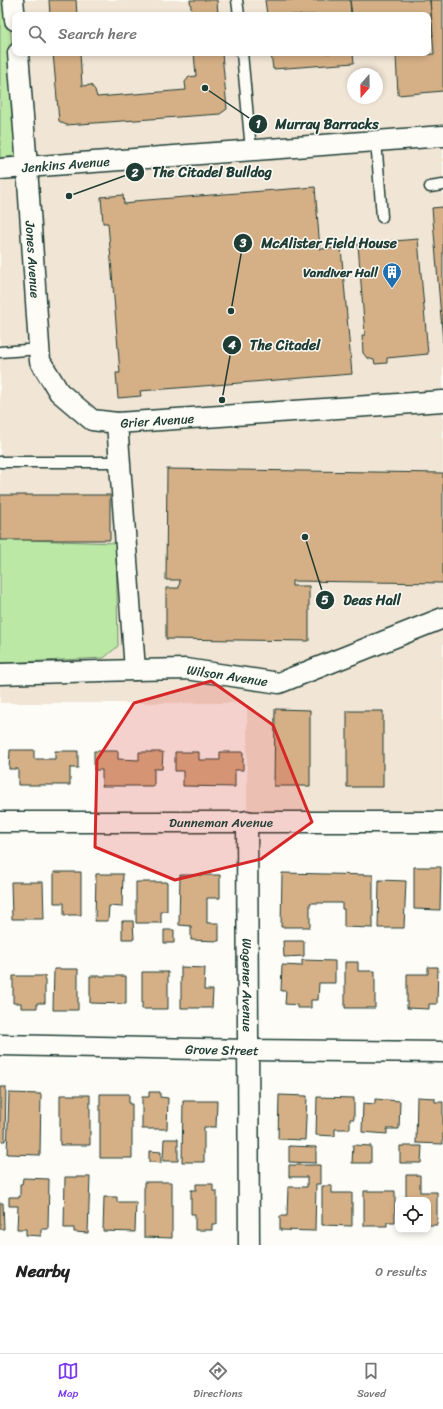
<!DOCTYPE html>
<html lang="en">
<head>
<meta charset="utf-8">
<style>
  body { margin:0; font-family:Sriracha,sans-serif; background:#f2f2f2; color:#222 }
  .controls { position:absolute; right:12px; bottom:12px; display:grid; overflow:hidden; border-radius:8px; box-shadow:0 2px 6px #0003 }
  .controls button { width:36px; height:36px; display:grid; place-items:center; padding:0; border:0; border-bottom:1px solid #e0e0e0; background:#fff; color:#222; font:20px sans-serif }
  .compass { position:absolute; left:347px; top:68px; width:36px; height:36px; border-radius:50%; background:#fff; box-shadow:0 2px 6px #0003; rotate:200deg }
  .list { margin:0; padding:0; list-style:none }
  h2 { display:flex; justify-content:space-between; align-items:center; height:52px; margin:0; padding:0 16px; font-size:17px }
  h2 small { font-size:13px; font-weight:400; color:#767676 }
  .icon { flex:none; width:22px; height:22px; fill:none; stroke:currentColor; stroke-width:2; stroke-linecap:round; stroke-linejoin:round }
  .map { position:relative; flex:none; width:443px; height:1245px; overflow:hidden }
  .search { position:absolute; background:#fff; box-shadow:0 2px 6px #0003; left:12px; right:12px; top:12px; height:44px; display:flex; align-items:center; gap:10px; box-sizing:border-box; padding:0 14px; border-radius:8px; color:#767676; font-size:15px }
  .sheet { height:108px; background:#fff }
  nav { display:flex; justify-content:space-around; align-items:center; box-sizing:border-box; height:56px; border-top:1px solid #e0e0e0; background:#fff; font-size:11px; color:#767676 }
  nav a { display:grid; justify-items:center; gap:2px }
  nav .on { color:#7c3aed }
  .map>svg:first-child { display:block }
  .built { fill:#f1e5d5; fill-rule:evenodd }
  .green { fill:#bce8a5; stroke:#6e926c }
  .building { fill:#d5af86; stroke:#1f3d34 }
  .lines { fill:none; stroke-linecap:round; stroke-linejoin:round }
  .service-casing { stroke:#1f3d34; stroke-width:13 }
  .minor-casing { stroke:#1f3d34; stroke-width:23 }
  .service { stroke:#fdfcf7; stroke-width:10 }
  .minor { stroke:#fdfcf7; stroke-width:20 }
  .marked { fill:#d62828; fill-opacity:0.2; stroke:#d62828; stroke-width:3; stroke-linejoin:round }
  .labels { text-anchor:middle; stroke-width:3; stroke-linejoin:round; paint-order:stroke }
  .street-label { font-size:13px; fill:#1f3d34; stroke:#fdfcf7 }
  .poi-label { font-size:13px; font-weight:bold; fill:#1f3d34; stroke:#fdfcf7; text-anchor:end }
  .leader { fill:none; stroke:#1f3d34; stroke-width:1.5 }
  .callout-dot { fill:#1f3d34; stroke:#fdfcf7; stroke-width:1.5 }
  .mark-label { font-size:12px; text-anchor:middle; font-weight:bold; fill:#fff }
  .callout-label { font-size:14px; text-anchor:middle; font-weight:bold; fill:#1f3d34; stroke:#fdfcf7; stroke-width:3; stroke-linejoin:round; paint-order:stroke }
</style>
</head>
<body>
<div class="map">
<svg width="443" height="1245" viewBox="0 0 443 1245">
  <rect width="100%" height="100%" fill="#fdfcf7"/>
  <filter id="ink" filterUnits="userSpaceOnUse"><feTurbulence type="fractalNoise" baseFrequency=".025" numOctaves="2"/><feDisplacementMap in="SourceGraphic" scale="8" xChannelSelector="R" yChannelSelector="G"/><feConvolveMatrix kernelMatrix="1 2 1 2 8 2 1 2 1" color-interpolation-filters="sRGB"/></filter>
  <g filter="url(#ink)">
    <!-- built -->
    <path class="built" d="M0 0H443V822L247 821V703H0ZM15 15H428V53H15ZM353 74H377V98H353Z"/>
    <!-- green -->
    <path class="green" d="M0 0H8L21 155 0 158Z
      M0 539 116 543 118 646 104 658 0 663Z"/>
    <!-- building -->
    <path class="building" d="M49 0H76L77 15H50Z
      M190 0H217L218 15H192Z
      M265 0H350L351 15H267Z
      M350 0H430L433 36H428V15H352Z
      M430 0H443V91L398 95 396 56 434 54Z
      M53 53H80L82 86 91 85 95 90 97 97 186 90 185 82 189 77 196 76 194 53H222L227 109 220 114 66 125 59 121Z
      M271 53H353L354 63 273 69Z
      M315 187 320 249 341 248 352 374 140 391 141 396 118 398 116 373H120L108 223H103L101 197 123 195 124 204 134 203V201Z
      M443 207V342L432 208Z
      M418 239 428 354 387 358V363L375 364 374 360 367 358 363 353 362 335H365L358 244Z
      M167 469 443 473V583L292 581V586H309V641L166 639V588H179L180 580H166Z
      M0 495H110V540H0Z
      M275 709 310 710V786H274Z
      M347 711H383V787H347Z
      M10 750H34V759H55V751H78V768H70V785H18V769H9Z
      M94 751H118V759L139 760V752H163L162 769H154V786H102V770H94Z
      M175 752H199V760H220V752H243V770H235V787L183 786V771H175Z
      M414 867H441L440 910 414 909Z
      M54 872H81V915H64V903H54Z
      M282 873 373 875V928L344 927V909H342V903H310V927H281Z
      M96 874H123L122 907 109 906 108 921H95Z
      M180 875H220V898H207V923H219V941L191 940V926L179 925Z
      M379 880 406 881 404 928H378Z
      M11 882H43L44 919H12Z
      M136 882H167V911H161V923H136Z
      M122 921H133L134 939H122Z
      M164 930H174V943H164Z
      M283 941H304V956L284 957Z
      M302 960 335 961V983H319L318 1000H311V1008H297V1005L285 1004 286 991H281L282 965 302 966Z
      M345 962H358V971H375V1008H345Z
      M181 967 205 968 204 990H213L212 1008H181Z
      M428 967H438L437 1004H429V1009L407 1008V974H428Z
      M54 969H78V1010H53Z
      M142 972H168V1009H142Z
      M13 976H45V1003H37V1008H21V1003H13Z
      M90 976H126V1004L90 1003Z
      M0 1087H6L5 1141H0Z
      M149 1092H160V1097L168 1098 167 1129H142V1097H149Z
      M9 1093 41 1094 40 1155 7 1154Z
      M100 1094H129V1104H132V1158H100Z
      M60 1095H90V1145H60Z
      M279 1095 307 1096 305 1140 278 1139Z
      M317 1097 354 1098V1119H350V1129H335V1136L316 1135Z
      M417 1097 435 1098V1102H443V1144L416 1143Z
      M375 1099 400 1101 399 1129H387V1134L362 1132 363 1103 375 1104Z
      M183 1101H217L216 1127H204V1162H182Z
      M164 1139H178V1161H163Z
      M353 1145 371 1146V1163H352Z
      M289 1146 316 1147V1163L289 1162Z
      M400 1146H422L421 1163H400Z
      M149 1151 161 1152V1163L149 1162Z
      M289 1165H320V1184H316L315 1231 280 1230V1216H287L288 1187H307V1177H289Z
      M406 1175H420V1192H437V1225H428V1200H406Z
      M65 1177H90L88 1233 74 1232V1228H64Z
      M23 1178 49 1179 48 1229H41V1236L26 1235V1229H17L18 1206H9V1197H20V1184H22Z
      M144 1182H172V1238L144 1237Z
      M196 1184H213V1191H217V1224H212V1230H195V1214H191V1190H196Z
      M322 1186H332V1193H352V1226L322 1225Z
      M364 1191H395V1222H387V1226H364Z
      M104 1197H117V1202H136L135 1232 103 1231Z
      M0 1203H3L4 1229H0Z"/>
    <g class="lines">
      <defs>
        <path id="service" d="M237 0 239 15
          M242 53 251 150
          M376 140 382 217
          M430 187 443 185
          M0 352 40 349
          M0 462H120"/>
        <g id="minor">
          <path d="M13 0 15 20"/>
          <path id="s1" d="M18 53 27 167 40 361 59 392 92 420 117 423"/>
          <path id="s2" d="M0 169 443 136"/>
          <path id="s3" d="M135 670 117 423 443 401"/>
          <path id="s4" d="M0 674 135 670 186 669 279 683 443 618"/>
          <path id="s5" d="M247 821 249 1245"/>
          <path id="s6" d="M0 822H443"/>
          <path id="s7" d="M0 1045 249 1050 443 1052"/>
        </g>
      </defs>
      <!-- service casing -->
      <use href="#service" class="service-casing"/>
      <!-- minor casing -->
      <use href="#minor" class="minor-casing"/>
      <!-- service -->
      <use href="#service" class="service"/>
      <!-- minor -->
      <use href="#minor" class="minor"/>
    </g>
  </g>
  <!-- marked area -->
  <path class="marked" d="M211 681 273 725 312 822 261 859 175 880 95 847 97 760 134 703Z"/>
  <!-- icons -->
  <defs>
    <symbol id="building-pin" viewBox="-11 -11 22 30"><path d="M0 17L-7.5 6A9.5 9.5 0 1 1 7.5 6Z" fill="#1f6fb2" stroke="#fdfcf7"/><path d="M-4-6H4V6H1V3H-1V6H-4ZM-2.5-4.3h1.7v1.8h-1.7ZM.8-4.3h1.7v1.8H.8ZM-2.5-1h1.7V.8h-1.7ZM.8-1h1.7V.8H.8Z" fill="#fff"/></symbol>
  </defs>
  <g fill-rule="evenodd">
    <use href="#building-pin" x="381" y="261" width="22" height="30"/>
  </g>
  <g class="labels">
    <!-- street labels -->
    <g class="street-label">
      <text dy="5" stroke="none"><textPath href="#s2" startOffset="66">Jenkins Avenue</textPath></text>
      <text dy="5" stroke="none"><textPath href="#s1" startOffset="207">Jones Avenue</textPath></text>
      <text dy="5" stroke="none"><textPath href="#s3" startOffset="288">Grier Avenue</textPath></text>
      <text dy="5" stroke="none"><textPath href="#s4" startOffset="228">Wilson Avenue</textPath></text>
      <text dy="5" stroke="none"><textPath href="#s6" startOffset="221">Dunneman Avenue</textPath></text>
      <text dy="5" stroke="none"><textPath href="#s5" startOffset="164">Wagener Avenue</textPath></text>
      <text dy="5" stroke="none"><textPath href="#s7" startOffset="222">Grove Street</textPath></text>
    </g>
    <!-- poi labels -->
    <g class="poi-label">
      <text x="378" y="277">Vandiver Hall</text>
    </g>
  </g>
  <!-- callouts -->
  <path class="leader" d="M205 88L258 124M69 196L135 172M231 311L243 243M222 400L232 345M305 537L325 600"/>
  <g class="callout-dot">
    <circle cx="205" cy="88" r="4"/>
    <circle cx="69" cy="196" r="4"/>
    <circle cx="231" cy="311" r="4"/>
    <circle cx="222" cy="400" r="4"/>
    <circle cx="305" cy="537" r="4"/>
    <circle cx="258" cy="124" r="10"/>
    <circle cx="135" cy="172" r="10"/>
    <circle cx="243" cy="243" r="10"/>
    <circle cx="232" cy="345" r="10"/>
    <circle cx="325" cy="600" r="10"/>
  </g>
  <g class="mark-label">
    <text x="258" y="128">1</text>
    <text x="135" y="177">2</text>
    <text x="243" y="247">3</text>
    <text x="232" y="349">4</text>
    <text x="325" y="604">5</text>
  </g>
  <g class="callout-label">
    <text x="327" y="129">Murray Barracks</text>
    <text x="212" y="177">The Citadel Bulldog</text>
    <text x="329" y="248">McAlister Field House</text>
    <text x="285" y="350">The Citadel</text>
    <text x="372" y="605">Deas Hall</text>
  </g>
</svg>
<div class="controls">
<button><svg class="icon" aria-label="locate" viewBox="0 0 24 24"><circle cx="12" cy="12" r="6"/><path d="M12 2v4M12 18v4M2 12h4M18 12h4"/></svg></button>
</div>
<svg class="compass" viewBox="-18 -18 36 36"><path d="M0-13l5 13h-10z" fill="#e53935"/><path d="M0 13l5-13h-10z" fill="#767676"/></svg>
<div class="search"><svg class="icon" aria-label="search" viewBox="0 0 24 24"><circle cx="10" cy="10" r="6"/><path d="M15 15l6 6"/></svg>Search here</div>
</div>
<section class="sheet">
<h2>Nearby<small>0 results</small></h2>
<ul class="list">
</ul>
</section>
<nav>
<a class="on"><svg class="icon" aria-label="map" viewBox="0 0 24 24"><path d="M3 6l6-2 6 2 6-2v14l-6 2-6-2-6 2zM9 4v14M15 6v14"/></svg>Map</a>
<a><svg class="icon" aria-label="directions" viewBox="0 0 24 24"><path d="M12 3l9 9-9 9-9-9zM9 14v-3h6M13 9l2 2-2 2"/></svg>Directions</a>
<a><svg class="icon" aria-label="saved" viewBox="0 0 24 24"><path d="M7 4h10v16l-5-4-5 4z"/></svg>Saved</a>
</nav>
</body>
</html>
